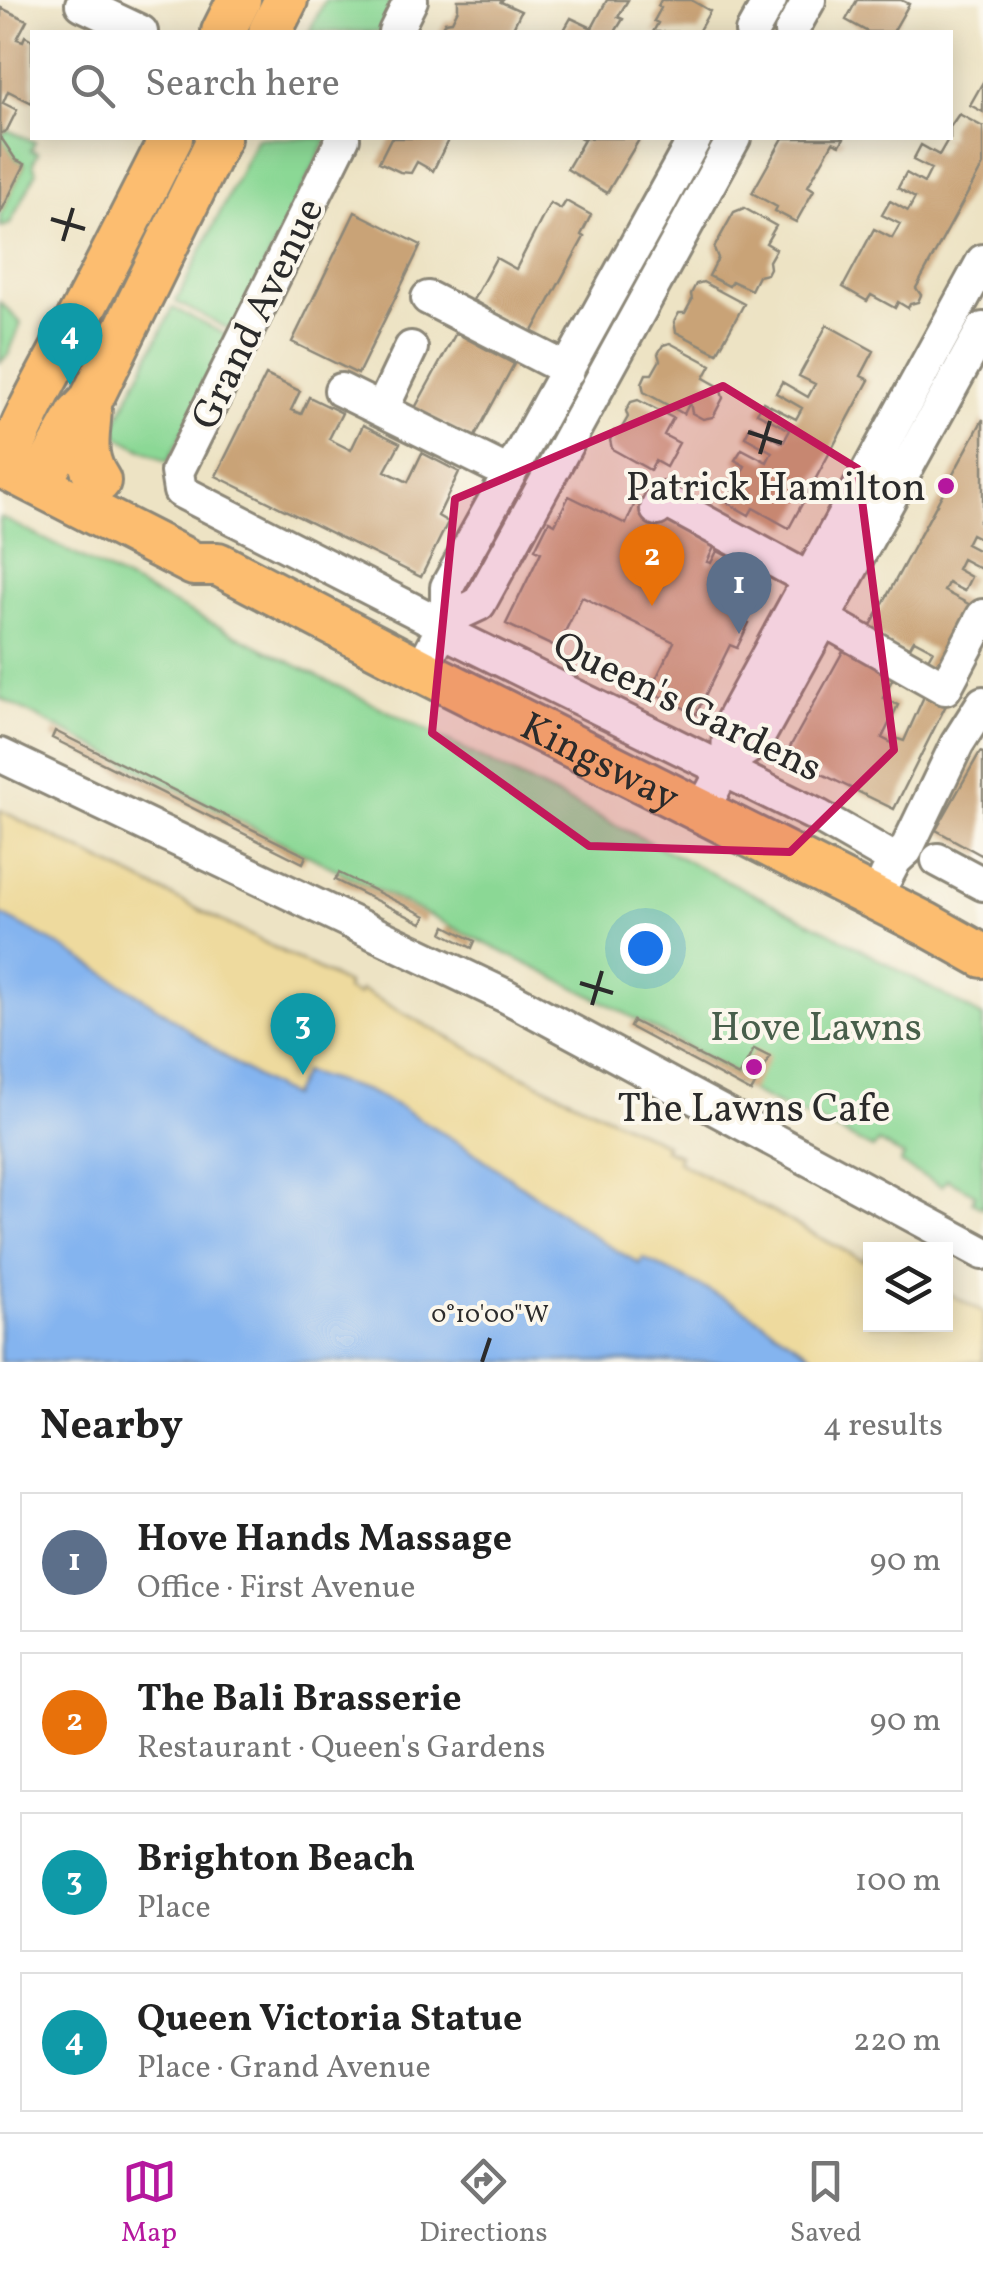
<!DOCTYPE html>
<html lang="en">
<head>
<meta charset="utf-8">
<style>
  body { margin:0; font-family:Vollkorn,serif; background:#f2f2f2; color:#222 }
  .controls { position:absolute; right:30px; bottom:30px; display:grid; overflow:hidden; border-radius:0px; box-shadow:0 5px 25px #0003 }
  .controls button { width:90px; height:90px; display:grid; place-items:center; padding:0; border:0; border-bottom:2px solid #e0e0e0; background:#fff; color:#222; font:50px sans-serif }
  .you { position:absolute; left:645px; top:948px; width:35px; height:35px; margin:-25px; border:8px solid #fff; border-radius:50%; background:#1a73e8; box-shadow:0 0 0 15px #1a73e833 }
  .badge { display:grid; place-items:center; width:65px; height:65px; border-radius:50%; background:#b5179e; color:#fff; font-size:32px; font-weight:700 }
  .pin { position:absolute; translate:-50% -82px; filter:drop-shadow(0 2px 5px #0008) }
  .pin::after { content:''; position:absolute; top:52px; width:35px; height:30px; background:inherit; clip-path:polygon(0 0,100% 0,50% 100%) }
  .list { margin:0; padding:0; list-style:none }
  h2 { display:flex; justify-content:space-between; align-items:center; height:130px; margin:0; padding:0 40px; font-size:42px }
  h2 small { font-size:32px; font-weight:400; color:#767676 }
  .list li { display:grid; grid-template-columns:65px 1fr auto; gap:30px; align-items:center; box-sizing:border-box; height:140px; margin:0 20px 20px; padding:0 20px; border:2px solid #e0e0e0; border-radius:0px }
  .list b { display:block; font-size:38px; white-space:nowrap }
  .list p { margin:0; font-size:32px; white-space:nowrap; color:#767676 }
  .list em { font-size:32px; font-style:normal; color:#767676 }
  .icon { flex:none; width:55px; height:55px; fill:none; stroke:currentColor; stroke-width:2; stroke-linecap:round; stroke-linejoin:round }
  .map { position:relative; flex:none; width:983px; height:1362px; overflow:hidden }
  .search { position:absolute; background:#fff; box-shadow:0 5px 25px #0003; left:30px; right:30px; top:30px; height:110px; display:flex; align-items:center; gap:25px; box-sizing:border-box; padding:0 35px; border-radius:0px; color:#767676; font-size:38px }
  .sheet { height:770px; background:#fff }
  nav { display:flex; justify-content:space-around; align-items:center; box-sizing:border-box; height:140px; border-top:2px solid #e0e0e0; background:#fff; font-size:28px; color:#767676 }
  nav a { display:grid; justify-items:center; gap:5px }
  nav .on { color:#b5179e }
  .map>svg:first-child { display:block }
  .green { fill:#8bd895; stroke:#5b8260; stroke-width:2.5 }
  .sand { fill:#eeda9e; stroke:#8c8264; stroke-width:2.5 }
  .water { fill:#84b4ef; stroke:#58708d; stroke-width:2.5 }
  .building { fill:#c9a377 }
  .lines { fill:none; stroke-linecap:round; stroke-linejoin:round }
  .minor-casing { stroke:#8c8778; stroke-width:38 }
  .major-casing { stroke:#8c8778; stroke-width:48 }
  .minor { stroke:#fff; stroke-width:32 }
  .major { stroke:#fcbd6f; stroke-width:42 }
  .marked { fill:#c2185b; fill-opacity:0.2; stroke:#c2185b; stroke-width:8; stroke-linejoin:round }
  .ticks { fill:none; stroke:#2b2b2b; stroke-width:4 }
  .poi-dot { fill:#b5179e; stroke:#fbf7ec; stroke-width:4 }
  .labels { text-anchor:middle; stroke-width:8; stroke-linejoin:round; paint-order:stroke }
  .street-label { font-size:40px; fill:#2b2b2b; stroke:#fbf7ec }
  .poi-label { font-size:40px; fill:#2b2b2b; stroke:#fbf7ec; text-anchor:end }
  .park-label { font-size:40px; fill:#485f4b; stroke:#fbf7ec }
  .ticks-label { font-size:25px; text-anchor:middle; fill:#2b2b2b; stroke:#fbf7ec; stroke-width:8; stroke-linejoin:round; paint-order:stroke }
</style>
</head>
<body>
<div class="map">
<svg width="983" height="1362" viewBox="0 0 983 1362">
  <rect width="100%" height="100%" fill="#fbf7ec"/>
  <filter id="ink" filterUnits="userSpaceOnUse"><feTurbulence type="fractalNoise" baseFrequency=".01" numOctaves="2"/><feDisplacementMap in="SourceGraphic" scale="20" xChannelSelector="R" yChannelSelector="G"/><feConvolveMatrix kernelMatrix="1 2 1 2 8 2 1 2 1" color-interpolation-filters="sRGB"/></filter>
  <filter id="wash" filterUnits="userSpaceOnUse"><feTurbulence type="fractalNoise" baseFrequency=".0048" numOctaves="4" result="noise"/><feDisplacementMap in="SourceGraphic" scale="40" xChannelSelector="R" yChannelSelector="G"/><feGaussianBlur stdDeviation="2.25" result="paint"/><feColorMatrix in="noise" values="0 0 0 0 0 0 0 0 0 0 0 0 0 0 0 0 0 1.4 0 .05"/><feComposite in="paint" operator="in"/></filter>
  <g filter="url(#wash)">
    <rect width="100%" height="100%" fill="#ede3c4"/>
    <!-- green -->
    <path class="green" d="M325 0H396L380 32H309Z
      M7 130 35 142 31 150 38 153 33 163 36 173 10 224 2 227 0 226V214L25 164 16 160 0 137Z
      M257 138H328L233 331 176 302Z
      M0 302 21 323 8 355 0 362Z
      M173 308 230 337 168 462 120 438 115 428 116 422Z
      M0 517 837 936 983 1017V1208L972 1202 975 1194 947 1179 942 1186 900 1164 904 1156 878 1142 873 1149 813 1118 792 1112 735 1083 739 1075 606 1003 323 863 0 698Z"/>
    <!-- sand -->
    <path class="sand" d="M0 810 347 984 346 990 358 995 361 990 494 1062 666 1144 664 1149 679 1155 677 1161 864 1261 868 1251 870 1252V1324H946V1292L983 1312V1362H691L0 1023Z"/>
    <!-- water -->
    <path class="water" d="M0 914C56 942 110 975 161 1010 204 1040 243 1074 291 1096L303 1072 367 1091 398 1106 469 1149 602 1242 640 1264 643 1258 734 1303 824 1362H0Z"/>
    <g id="blocks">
      <!-- building -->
      <path class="building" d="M458 0H503L501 2 521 11 511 32H439L445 22 452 21 458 9Z
        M607 0H628L618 17 623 19 615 32H563L571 18 592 28Z
        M661 0H691L710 11 698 32H653L658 23 654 21 661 8 658 6Z
        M857 0H901L909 4 893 32H868L846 20Z
        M1 8 27 20 17 39 23 41 25 36 32 40V103L8 91 3 103 17 110 7 130 0 134Z
        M983 82V112L970 105Z
        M959 114 983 127V165L916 288 921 295 918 302 910 304 908 308 898 302 895 308 871 295 867 301 843 287 874 229 892 238 900 224 882 215 890 201 908 211 915 198 898 188 906 173 924 183 931 169 913 160 921 145 939 155 947 141 941 138H950V127Z
        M0 136 16 160 25 164 0 214Z
        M391 138H449L433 171 417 162 411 173 400 172 379 162Z
        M579 138H640L607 193 567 169 584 140Z
        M783 138H844L840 145 833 142 808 186 814 190 796 222 775 211 777 207 752 193Z
        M566 201 591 215 581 235 584 237 532 333 473 300 496 258 516 269 550 203 561 209Z
        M744 208 776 226 766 243 776 249 769 261 770 268 767 274 758 276 751 290 732 281 729 286 709 276 718 258 714 248 734 212Z
        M355 212 421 245 358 374 292 342Z
        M703 282 744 304 717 353 676 332 674 322 679 313H685L692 300 691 294 696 284Z
        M827 325 874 351 861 376 869 380 789 528 753 508 749 515 726 502 745 466 735 460 742 449 767 462 772 452 745 437 751 425 783 443 790 430 757 413 763 402 796 419 802 408 776 393 782 382 808 397 815 384 799 376Z
        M456 333 514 364 473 440 415 408Z
        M670 343 711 365 704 378 720 387 723 398 713 417 703 419 692 413 690 402 684 414 644 392 642 383 646 374H652L660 360 658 354 663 345Z
        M266 375 300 391 291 410 301 414 309 397 342 413 329 439 351 450 363 425 400 443 385 471 408 482 422 453 459 472 438 516 448 522 421 577 216 476Z
        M638 400 673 418 664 435 679 443 666 467 655 461 650 470 612 449 610 440 614 431H620L628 417 626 411 631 402Z
        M983 419V515L979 522 983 524V540L971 534 966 544 983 553V570L962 559 957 569 971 577 964 591 948 583 944 591 978 609 943 676 924 666 933 650 914 640 907 652 868 631Z
        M569 496 626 524 635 503 716 543 707 562 711 563 717 551 766 575 744 620 749 623 737 648 730 645 696 714 650 691 674 642 582 597 557 648 506 624 541 552 535 549 549 521 555 524Z
        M846 646 895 674 883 698 898 705 882 738 892 743 895 738 904 741 926 692 947 703 894 809 785 756Z
        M55 731 306 856 303 863 52 738Z
        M980 752 983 753V856L936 830Z
        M339 873 426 916 422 923 335 880Z
        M446 926 475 941 472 948 443 933Z
        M633 1021 739 1076 754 1049 770 1057 751 1092 630 1027Z"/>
    </g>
  </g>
  <g filter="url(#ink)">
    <use href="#blocks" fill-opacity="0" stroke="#8c8778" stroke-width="2.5"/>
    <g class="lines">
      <defs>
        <path id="minor" d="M82 4 141 32
          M395 32 411 0
          M752 32 770 0
          M791 32 809 0
          M343 138 177 472 180 491 444 626
          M428 298 568 370
          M341 390 509 473
          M382 409 411 348
          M657 509 662 499 829 590
          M447 619 479 604 734 138
          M823 619 945 688 983 616
          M441 630 818 816 895 860
          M421 670 447 619V587L695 138
          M0 755 506 996 983 1253
          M728 761 755 743 983 329
          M702 811 728 761 729 728 733 719 983 261
          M938 860 983 884
          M886 877 895 860 906 850 957 744 983 703"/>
        <g id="major">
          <path d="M223 32 239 0"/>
          <path d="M270 32 286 0"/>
          <path d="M90 402C90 434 80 453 99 481"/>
          <path id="s1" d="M0 465 194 564H218L421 670 926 924 983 956"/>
          <path d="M5 468C23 417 51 371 76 323 109 262 140 199 171 138"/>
          <path d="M39 484 78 415 90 402 219 138"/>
        </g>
      </defs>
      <!-- minor casing -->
      <use href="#minor" class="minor-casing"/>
      <!-- major casing -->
      <use href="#major" class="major-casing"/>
      <!-- minor -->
      <use href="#minor" class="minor"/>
      <!-- major -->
      <use href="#major" class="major"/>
    </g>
  </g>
  <!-- marked area -->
  <path class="marked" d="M723 386 858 469 894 750 790 852 589 846 432 733 455 499Z"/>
  <!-- ticks -->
  <path class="ticks" d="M51 219 85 229M63 241 73 208M748 432 782 443M760 454 770 421M580 983 613 993M592 1005 602 971M482 1362 490 1338"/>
  <!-- markers -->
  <g class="poi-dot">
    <circle cx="946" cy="486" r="10"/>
    <circle cx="754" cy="1067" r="10"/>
  </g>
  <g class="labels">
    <!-- street labels -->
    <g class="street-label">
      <text transform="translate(256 313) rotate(-64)" y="14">Grand Avenue</text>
      <text transform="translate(688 705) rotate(26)" y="14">Queen's Gardens</text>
      <text dy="14" stroke="none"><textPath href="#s1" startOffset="672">Kingsway</textPath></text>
    </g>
    <!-- poi labels -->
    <g class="poi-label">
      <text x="926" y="500">Patrick Hamilton</text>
      <text x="754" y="1121" text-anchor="middle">The Lawns Cafe</text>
    </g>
    <!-- park labels -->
    <g class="park-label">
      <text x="816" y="1040">Hove Lawns</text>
    </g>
  </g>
  <g class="ticks-label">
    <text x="490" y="1322">0°10'00"W</text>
  </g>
</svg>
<div class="controls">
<button><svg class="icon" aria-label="layers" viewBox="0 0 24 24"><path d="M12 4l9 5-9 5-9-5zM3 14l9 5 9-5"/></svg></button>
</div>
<div class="you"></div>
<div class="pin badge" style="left:739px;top:634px;background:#5c6f8a">1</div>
<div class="pin badge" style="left:652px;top:606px;background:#e8710a">2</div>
<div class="pin badge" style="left:303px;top:1075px;background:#0f9aa8">3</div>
<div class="pin badge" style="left:70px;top:385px;background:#0f9aa8">4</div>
<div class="search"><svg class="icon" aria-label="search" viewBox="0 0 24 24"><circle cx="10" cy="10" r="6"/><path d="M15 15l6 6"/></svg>Search here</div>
</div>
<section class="sheet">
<h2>Nearby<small>4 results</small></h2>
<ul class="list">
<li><span class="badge" style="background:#5c6f8a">1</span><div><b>Hove Hands Massage</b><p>Office · First Avenue</p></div><em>90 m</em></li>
<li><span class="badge" style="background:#e8710a">2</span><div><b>The Bali Brasserie</b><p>Restaurant · Queen's Gardens</p></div><em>90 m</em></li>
<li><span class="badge" style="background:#0f9aa8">3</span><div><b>Brighton Beach</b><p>Place</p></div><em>100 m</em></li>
<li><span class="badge" style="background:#0f9aa8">4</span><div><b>Queen Victoria Statue</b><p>Place · Grand Avenue</p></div><em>220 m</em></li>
</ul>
</section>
<nav>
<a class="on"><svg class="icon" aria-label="map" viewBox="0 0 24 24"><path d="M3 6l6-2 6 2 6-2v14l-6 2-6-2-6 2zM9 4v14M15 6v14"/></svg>Map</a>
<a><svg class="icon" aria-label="directions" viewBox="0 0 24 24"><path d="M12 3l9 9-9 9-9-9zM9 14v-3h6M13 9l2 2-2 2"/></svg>Directions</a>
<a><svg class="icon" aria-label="saved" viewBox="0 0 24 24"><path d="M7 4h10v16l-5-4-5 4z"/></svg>Saved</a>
</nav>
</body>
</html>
